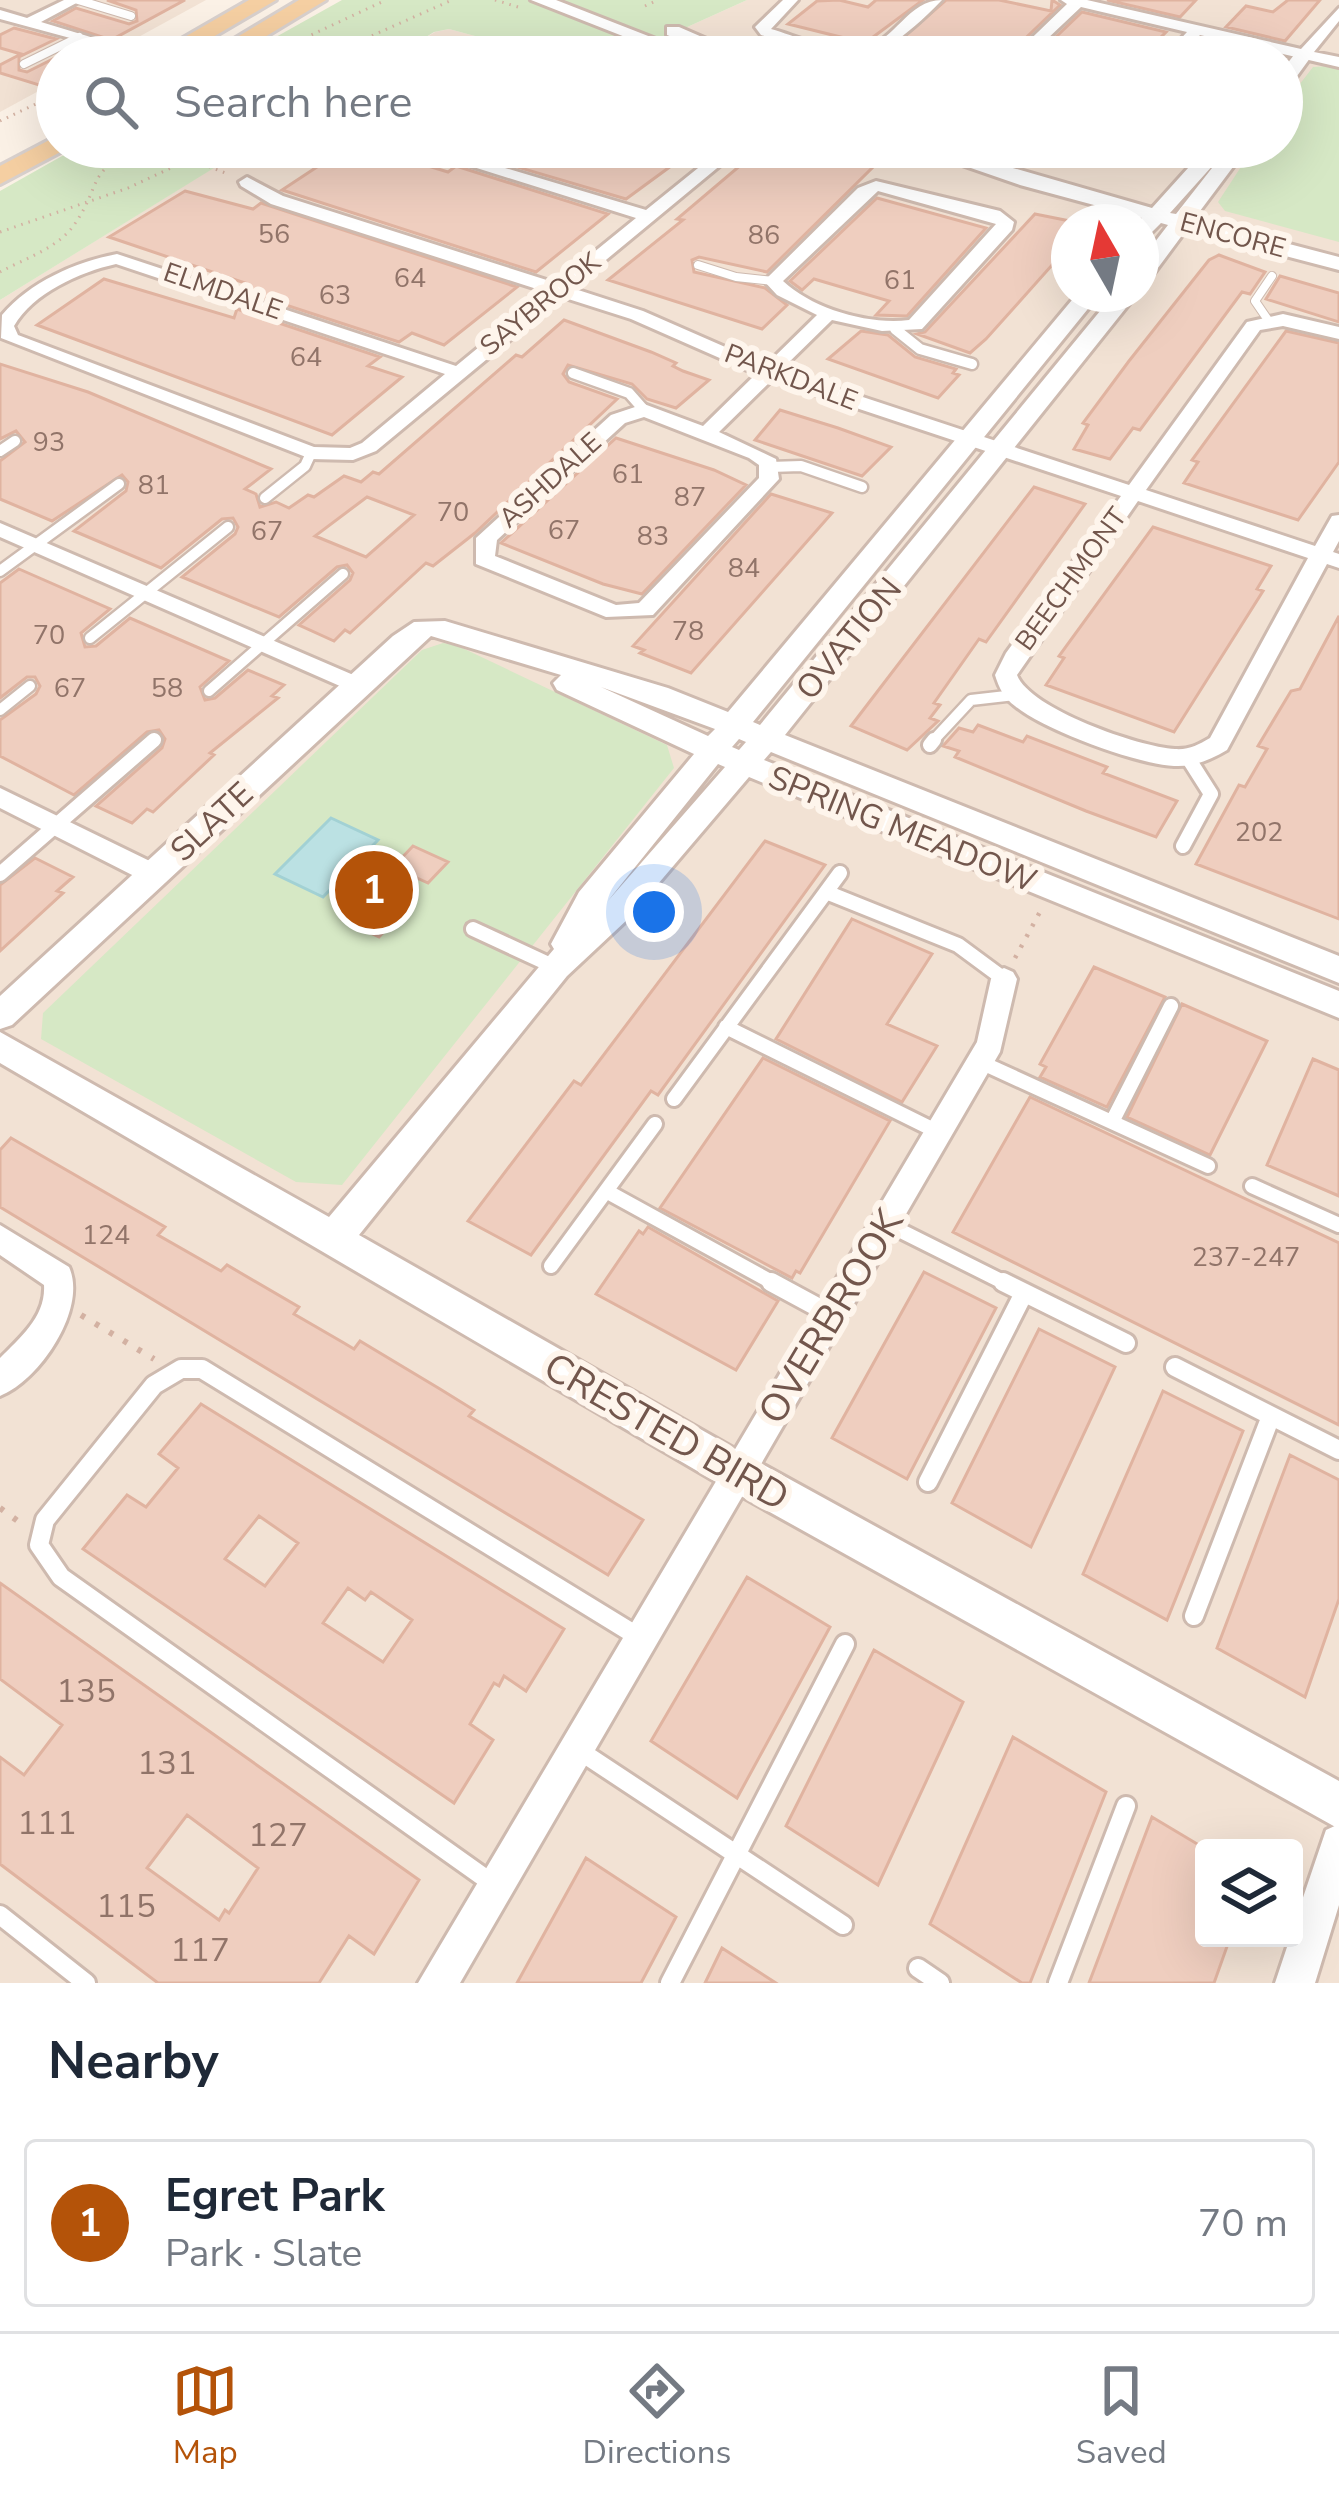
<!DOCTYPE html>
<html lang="en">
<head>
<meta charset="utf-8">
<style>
  body { margin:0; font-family:"Nunito Sans",sans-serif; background:#f6f6f7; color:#1f2937 }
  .controls { position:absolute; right:36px; bottom:36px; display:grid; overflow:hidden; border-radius:12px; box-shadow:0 12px 48px #0002 }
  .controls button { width:108px; height:108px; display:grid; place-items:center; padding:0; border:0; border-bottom:3px solid #e0e1e3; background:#fff; color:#1f2937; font:60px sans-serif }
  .compass { position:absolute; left:1051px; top:204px; width:108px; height:108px; border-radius:50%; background:#fff; box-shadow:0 12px 48px #0002; rotate:351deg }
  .you { position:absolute; left:654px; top:912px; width:42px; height:42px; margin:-30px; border:9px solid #fff; border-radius:50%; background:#1a73e8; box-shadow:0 0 0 18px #1a73e833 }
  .badge { display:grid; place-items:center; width:78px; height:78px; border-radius:50%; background:#b45309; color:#fff; font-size:39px; font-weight:700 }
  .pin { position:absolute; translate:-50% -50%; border:6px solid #fff; box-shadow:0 3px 12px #0006 }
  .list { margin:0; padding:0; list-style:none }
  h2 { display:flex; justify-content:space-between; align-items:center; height:156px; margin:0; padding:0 48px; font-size:51px }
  h2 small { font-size:39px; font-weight:400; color:#747a83 }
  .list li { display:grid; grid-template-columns:78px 1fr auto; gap:36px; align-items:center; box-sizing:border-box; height:168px; margin:0 24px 24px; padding:0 24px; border:3px solid #e0e1e3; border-radius:12px }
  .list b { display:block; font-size:45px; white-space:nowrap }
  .list p { margin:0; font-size:39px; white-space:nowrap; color:#747a83 }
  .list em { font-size:39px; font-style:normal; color:#747a83 }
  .icon { flex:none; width:66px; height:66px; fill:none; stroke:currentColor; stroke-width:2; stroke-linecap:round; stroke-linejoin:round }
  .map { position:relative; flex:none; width:1339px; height:1983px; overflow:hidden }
  .search { position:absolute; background:#fff; box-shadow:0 12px 48px #0002; left:36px; right:36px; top:36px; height:132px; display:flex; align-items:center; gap:30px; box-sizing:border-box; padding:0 42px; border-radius:66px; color:#747a83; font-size:45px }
  .sheet { height:348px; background:#fff }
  nav { display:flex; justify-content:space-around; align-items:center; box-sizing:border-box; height:168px; border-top:3px solid #e0e1e3; background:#fff; font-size:33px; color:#747a83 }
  nav a { display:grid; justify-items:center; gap:6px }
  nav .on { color:#b45309 }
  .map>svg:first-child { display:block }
  .residential { fill:#f2e2d4; fill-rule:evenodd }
  .green { fill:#d6e8c5 }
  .water { fill:#bbe1e3; stroke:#a2d1d4; stroke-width:3 }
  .building { fill:#efcebf; stroke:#e0b3a0; stroke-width:3; fill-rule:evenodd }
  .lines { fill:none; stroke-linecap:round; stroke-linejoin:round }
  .service-far3-casing { stroke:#cebaaf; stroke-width:10 }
  .service-far2-casing { stroke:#cebaaf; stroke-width:15 }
  .service-far1-casing { stroke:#cebaaf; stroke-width:20 }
  .service-casing { stroke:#cebaaf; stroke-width:24 }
  .minor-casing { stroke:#cebaaf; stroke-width:6 }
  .tertiary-casing { stroke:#cebaaf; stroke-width:6 }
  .primary-casing { stroke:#d8d0cd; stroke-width:6 }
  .path-far2 { stroke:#d3b1a2; stroke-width:3; stroke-dasharray:1.5 6; stroke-linecap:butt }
  .path-far1 { stroke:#d3b1a2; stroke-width:4.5; stroke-dasharray:3 9; stroke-linecap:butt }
  .path { stroke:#d3b1a2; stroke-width:6; stroke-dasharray:4.5 12; stroke-linecap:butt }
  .service-far3 { stroke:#fff; stroke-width:8 }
  .service-far2 { stroke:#fff; stroke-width:10 }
  .service-far1 { stroke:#fff; stroke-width:14 }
  .service { stroke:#fff; stroke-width:18 }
  .minor { fill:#fff; fill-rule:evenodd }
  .tertiary { fill:#fff; fill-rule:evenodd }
  .primary { fill:#f5cfa2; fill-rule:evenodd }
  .labels { text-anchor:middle; stroke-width:12; stroke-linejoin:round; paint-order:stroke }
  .number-label { font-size:27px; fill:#917469 }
  .far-street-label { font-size:27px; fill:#72564c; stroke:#fef5ec }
  .street-label { font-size:33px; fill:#72564c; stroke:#fef5ec }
  .near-number-label { font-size:33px; fill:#917469 }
  .near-street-label { font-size:39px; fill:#72564c; stroke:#fef5ec }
</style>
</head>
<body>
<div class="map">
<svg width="1339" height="1983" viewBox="0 0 1339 1983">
  <rect width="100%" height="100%" fill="#fbf1e6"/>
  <!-- residential -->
  <path class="residential" d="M0 0H206L102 57H57V81L0 112Z
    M747 0H1339V1983H0V300L247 147H1282V57H621ZM1069 222H1141V294H1069ZM1204 1848H1294V1938H1204Z
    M449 29 552 57H394L435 32Z"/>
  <!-- green -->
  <path class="green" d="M342 0H747L621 57H552L449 29 434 32 394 57H240Z
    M1329 66 1339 68V242L1225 211 1218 202 1254 147H1282V107L1313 67Z
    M78 147H248L0 300V191Z
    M443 643 456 645 667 745 674 768 342 1185 296 1182 41 1039 43 1013 422 650Z"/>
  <!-- water -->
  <path class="water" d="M331 818 378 840 323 897 275 874Z"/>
  <!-- building -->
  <path class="building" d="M107 0H185L111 40 53 21 76 8 129 24 137 21 136 10Z
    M839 0 868 7 876 0H923L865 43 788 24 817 1Z
    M946 0H999L1051 11 1052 0 1060 5 1011 52 993 48 983 57H922L890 49Z
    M1107 0H1196L1180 17Z
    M1288 0H1320L1285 41 1226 27 1246 6 1273 12Z
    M1082 12 1166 32 1141 57H1035Z
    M14 28 56 39 19 57V70L27 72 57 57V76L39 85 0 73V65L21 54 0 48V35Z
    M298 147H366L448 172 456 166 608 214 536 272 282 190 326 161 297 153Z
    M483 147H657L686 155 626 199 473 154Z
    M762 147H829L876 164 767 272 699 257 692 260 694 272 765 288 787 305 762 329 608 280 683 220 677 219Z
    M185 191 253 209 261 203 517 287 444 345 412 333 399 342 243 291 245 283 109 237Z
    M877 198 986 228 907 316 876 315 889 301 814 279 802 290 790 281Z
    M1035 214 1075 222H1069V246L986 339 970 353 917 334 925 332Z
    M1219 255 1265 272 1250 294 1242 292 1140 430 1133 428 1110 459 1074 449 1088 425 1083 423 1129 361 1209 260Z
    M1280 276 1339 293V322L1266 299Z
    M104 279 234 318 237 309 380 357 368 366 402 377 332 435 37 325Z
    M564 320 651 352 676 363 673 366 683 371 709 380 676 408 647 399 632 384 568 365 563 374 569 382 617 399 475 533 433 566 426 563 350 633 345 630 334 641 299 625 350 580 353 573 347 565 337 567 279 617 182 577 235 534 238 527 233 518 222 519 161 568 74 531 126 491 128 482 122 475 52 521 0 499V461L25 442 16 431 0 439V364L88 392 271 469 245 489 256 494 260 507 276 502 289 508 308 495 314 497 344 476 361 482 373 472 379 474 516 355 522 357ZM367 497 414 515 366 557 315 536Z
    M861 331 888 335 915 357 956 369 953 373 959 375 938 398 828 359Z
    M1286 331 1339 343V462L1298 520 1184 483 1198 462 1192 460Z
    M780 410 838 428 891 447 862 476 755 440Z
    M616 438 714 470 746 485 642 594 603 584 501 543Z
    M1034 487 1085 504 986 642 979 639 934 703 940 705 930 718 938 721 907 750 851 726Z
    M771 494 832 513 691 673 640 653 644 650 633 646Z
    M1153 527 1271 566 1257 589 1263 591 1174 732 1046 685 1064 658 1059 656Z
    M19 569 110 609 81 633 85 647 96 646 130 618 229 661 200 687 205 700 215 698 248 670 284 685 272 696 278 698 210 753 214 755 153 812 147 809 132 823 96 806 162 748 165 739 159 730 147 732 74 795 0 756V720L36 694 40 686 35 677H27L0 698V583Z
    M1339 616V919L1196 864 1239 785 1245 787 1267 749 1258 746 1291 691 1300 689Z
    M978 725 1023 742 1027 736 1107 767 1103 773 1177 801 1156 837 1086 811 955 757 959 751 943 746 959 728 973 732Z
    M765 841 825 865 658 1095 651 1091 531 1255 468 1221 574 1081 581 1085Z
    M413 846 448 862 428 883 393 867Z
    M35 858 73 877 57 891 63 893 0 951V885Z
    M364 898 399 915 379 937 343 920Z
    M852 919 932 954 887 1024 937 1046 902 1102 776 1039Z
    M1094 967 1165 997 1107 1107 1040 1077 1046 1067 1040 1064Z
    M1182 1004 1267 1041 1210 1155 1127 1117Z
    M763 1058 890 1121 800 1273 796 1271 792 1278 660 1208Z
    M1313 1059 1339 1070V1196L1267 1165Z
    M1030 1097 1339 1243V1425L953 1232Z
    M11 1138 165 1227 158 1235 221 1271 227 1265 299 1307 294 1314 344 1343 354 1349 360 1341 440 1389 474 1410 469 1416 643 1520 608 1575 0 1207V1150Z
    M648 1227 778 1301 736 1370 596 1294 639 1231 643 1234Z
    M924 1272 996 1308 907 1479 832 1438Z
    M1039 1329 1115 1367 1031 1547 952 1503Z
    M1163 1391 1243 1431 1167 1620 1083 1574Z
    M201 1404 564 1629 526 1691 504 1676 499 1686 494 1683 470 1724 493 1740 454 1803 83 1549 127 1495 146 1507 178 1468 159 1454ZM259 1516 298 1543 265 1586 225 1559ZM348 1588 365 1600 371 1592 412 1620 383 1662 323 1623Z
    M1290 1455 1339 1480V1599L1305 1697 1217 1648Z
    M747 1577 830 1627 737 1798 651 1741Z
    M0 1583 419 1880 374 1954 349 1936 319 1983H158L0 1864V1757L24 1775 62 1725 0 1679ZM187 1815 258 1868 229 1913 225 1910 219 1920 147 1868Z
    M874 1650 963 1702 878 1885 786 1826Z
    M1013 1737 1106 1792 1030 1983H1022L930 1924Z
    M1152 1817 1204 1848V1938H1230L1214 1983H1089Z
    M586 1858 676 1917 641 1983H517Z
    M722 1948 776 1983H705Z"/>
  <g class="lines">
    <defs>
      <path id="service-far3" d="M78 0 131 16
        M24 64 79 37
        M717 152 749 147
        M698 265 736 277 773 281
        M1268 320 1255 301 1272 276"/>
      <path id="service-far2" d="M895 329 920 349 972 364
        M573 373 629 393 644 410
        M0 451 15 441
        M770 467 801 466 862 487
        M265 498 305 466 311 453
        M0 571 119 484
        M90 638 228 527
        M209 691 343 574
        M0 710 30 686
        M150 743 154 740
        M931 743 971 700 1015 695"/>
      <path id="service-far1" d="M930 745 934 740
        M1183 846 1211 794 1190 761
        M0 874 154 740
        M826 892 958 945 1004 979
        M473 929 555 967
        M726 1027 938 1132
        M978 1061 1208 1166
        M674 1099 840 873
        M1112 1122 1171 1006
        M1252 1186 1339 1225
        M606 1191 777 1285
        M885 1223 1009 1285
        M551 1266 655 1124"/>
      <path id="service" d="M771 1282 832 1315
        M1003 1282 1126 1343
        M1175 1367 1339 1450
        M928 1482 1024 1293
        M1194 1616 1271 1416
        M577 1749 843 1925
        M496 1886 61 1577 39 1545 45 1520 154 1385 181 1369H202L642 1639
        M0 1915 86 1983
        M918 1968 940 1983
        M670 1983 845 1644
        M1058 1983 1126 1806"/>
      <path id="minor" d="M64 0H82L41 22 107 42V48L0 19V10L27 18Z
        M783 0H798L771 29C799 37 834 54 864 48 895 41 908 0 942 0 871 73 852 62 761 35L755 27Z
        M1061 0H1087L1301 49 1339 8V21L1314 52 1339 57V67L1200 35 1179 57H1164L1187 32 1081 7 1028 57H1012L1067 4Z
        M410 147H435L646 210 708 160 707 147H723L722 164 572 288 643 311 766 365 817 315 777 295 764 281 858 188 876 181 1000 211 1014 222 1012 230 922 329 882 331 832 320 781 370 1129 485 1247 322 1283 314 1339 327V339L1283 326 1260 330 1146 490 1315 546 1332 516 1339 515V541L1333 552 1339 554V568L1327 564 1227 750C1210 760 1194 767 1174 766 1136 764 1044 730 1015 706 1004 698 999 688 995 675L1006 653 1121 496 772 380 719 432 776 459 779 479 653 615 606 617 476 564V538L611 415 644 404 703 426 756 374 631 319 562 297 376 451 353 460 311 459 1 338 2 315C30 282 75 262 117 254L456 366 546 292 271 204 241 186 239 182 247 177 283 196 556 283 636 218ZM878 191 996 224 909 320C868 325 813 309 783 281ZM116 264 445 374 362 443 350 448 314 447 18 335 14 326C33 293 80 272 116 264ZM644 417 749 458 759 465V478L639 603 616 605 495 556 497 540 625 423ZM1138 501 1308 558 1210 738C1198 745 1189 750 1175 749 1139 747 1030 709 1017 675Z
        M0 523 365 680 369 685 365 690H349L0 537Z
        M0 788 162 867 166 874 153 883 144 881 0 808Z
        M1004 968 1013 972 1017 979 1000 1052 460 1983H418L977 1042 991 979 995 972Z
        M0 1225 69 1267C88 1309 39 1381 0 1396V1358C21 1337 46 1316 44 1285L0 1255Z
        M1339 1824V1905L1315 1983H1275L1290 1938H1294V1924L1326 1830Z"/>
      <path id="tertiary" d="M531 0H556L702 57H676Z
        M667 27H679L748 57H723L667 35Z
        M1298 50 1313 54 1289 87 1282 89V70Z
        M910 147H940L1152 208 1207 147H1248L1194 219 1339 257V270L1186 230 1149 280 1141 282V260L1168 225 1161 223 1150 234 1141 236 1142 218 1020 185ZM1223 154 1176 214 1170 213Z
        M1077 294H1100L753 722 760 725 1114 294H1137L785 735 1339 956V983L771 752 764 760 1339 991V1018L749 777 629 918 567 976 359 1235 751 1458 1339 1781V1829L723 1486 0 1063V1032L329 1217 554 949 551 944 579 892 694 754 557 690 553 683 561 675 431 636 12 1025 0 1029V996L393 636 414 622 445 621 668 688 728 712ZM601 687 715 729 708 736ZM739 739 746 742 739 750 732 747ZM718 764 725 767 607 902Z"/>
      <path id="primary" d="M249 0H276L179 57H150Z
        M299 0H326L248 47H232L229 42Z
        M57 136V147L66 149 0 184V166Z"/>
    </defs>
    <!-- service-far3 casing -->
    <use href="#service-far3" class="service-far3-casing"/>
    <!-- service-far2 casing -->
    <use href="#service-far2" class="service-far2-casing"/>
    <!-- service-far1 casing -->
    <use href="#service-far1" class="service-far1-casing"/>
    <!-- service casing -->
    <use href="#service" class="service-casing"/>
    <!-- minor casing -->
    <use href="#minor" class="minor-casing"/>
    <!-- tertiary casing -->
    <use href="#tertiary" class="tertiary-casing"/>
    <!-- primary casing -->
    <use href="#primary" class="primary-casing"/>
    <!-- path-far2 -->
    <path class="path-far2" d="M495 0 518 7
      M645 6 658 0
      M127 57 140 48
      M264 57 386 0
      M324 57 452 0
      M0 121 57 94
      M870 147 904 160
      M195 161 228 174
      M0 232 128 188 216 147
      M0 272C24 259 58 248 74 225 103 184 84 172 141 147"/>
    <!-- path-far1 -->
    <path class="path-far1" d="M1015 958 1041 910"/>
    <!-- path -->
    <path class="path" d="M81 1315 154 1359
      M0 1508 19 1522"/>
    <!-- service-far3 -->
    <use href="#service-far3" class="service-far3"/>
    <!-- service-far2 -->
    <use href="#service-far2" class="service-far2"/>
    <!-- service-far1 -->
    <use href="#service-far1" class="service-far1"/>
    <!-- service -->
    <use href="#service" class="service"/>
    <!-- minor -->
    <use href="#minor" class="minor"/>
    <!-- tertiary -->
    <use href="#tertiary" class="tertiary"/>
    <!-- primary -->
    <use href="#primary" class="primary"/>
  </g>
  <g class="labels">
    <!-- number labels -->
    <g class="number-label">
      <text x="274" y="243">56</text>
      <text x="764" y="244">86</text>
      <text x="410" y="287">64</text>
      <text x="900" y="289">61</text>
      <text x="335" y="304">63</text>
      <text x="306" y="366">64</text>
      <text x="49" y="451">93</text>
      <text x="628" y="483">61</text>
      <text x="154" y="494">81</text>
      <text x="690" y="506">87</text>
      <text x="453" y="521">70</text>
      <text x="564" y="539">67</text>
      <text x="267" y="540">67</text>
      <text x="653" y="545">83</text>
      <text x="744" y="577">84</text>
      <text x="688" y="640">78</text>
      <text x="49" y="644">70</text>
      <text x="70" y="697">67</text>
      <text x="167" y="697">58</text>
      <text x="1259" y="841">202</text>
      <text x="106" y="1244">124</text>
      <text x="1246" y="1266">237-247</text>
    </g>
    <!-- far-street labels -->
    <g class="far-street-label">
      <text transform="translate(1233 235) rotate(15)" y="9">ENCORE</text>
      <text transform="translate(223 291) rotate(19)" y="9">ELMDALE</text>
      <text transform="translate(540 304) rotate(-39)" y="9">SAYBROOK</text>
      <text transform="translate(791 377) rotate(21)" y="9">PARKDALE</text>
      <text transform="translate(550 480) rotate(-42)" y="9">ASHDALE</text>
      <text transform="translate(1071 579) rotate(-54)" y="9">BEECHMONT</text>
    </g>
    <!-- street labels -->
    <g class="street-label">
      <text transform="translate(848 638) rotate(-51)" y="12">OVATION</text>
      <text transform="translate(211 821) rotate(-43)" y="12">SLATE</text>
      <text transform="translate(903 828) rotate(22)" y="12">SPRING MEADOW</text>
    </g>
    <!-- near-number labels -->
    <g class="near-number-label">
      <text x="86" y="1702">135</text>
      <text x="167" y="1774">131</text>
      <text x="47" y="1834">111</text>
      <text x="278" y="1846">127</text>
      <text x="126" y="1917">115</text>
      <text x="200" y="1961">117</text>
    </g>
    <!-- near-street labels -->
    <g class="near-street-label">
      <text transform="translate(830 1316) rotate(-59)" y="14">OVERBROOK</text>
      <text transform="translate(667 1431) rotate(30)" y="14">CRESTED BIRD</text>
    </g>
  </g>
</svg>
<div class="controls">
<button><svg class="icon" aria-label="layers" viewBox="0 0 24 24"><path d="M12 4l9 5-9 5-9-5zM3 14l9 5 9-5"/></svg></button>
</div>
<svg class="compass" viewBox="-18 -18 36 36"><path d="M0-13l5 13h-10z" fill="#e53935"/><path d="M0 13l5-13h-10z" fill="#747a83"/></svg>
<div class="you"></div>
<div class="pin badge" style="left:374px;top:890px">1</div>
<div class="search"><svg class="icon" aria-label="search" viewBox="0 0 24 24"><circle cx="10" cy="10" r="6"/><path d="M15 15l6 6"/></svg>Search here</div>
</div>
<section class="sheet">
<h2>Nearby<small></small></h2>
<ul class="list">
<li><span class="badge">1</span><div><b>Egret Park</b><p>Park · Slate</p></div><em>70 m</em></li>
</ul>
</section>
<nav>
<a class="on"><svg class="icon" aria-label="map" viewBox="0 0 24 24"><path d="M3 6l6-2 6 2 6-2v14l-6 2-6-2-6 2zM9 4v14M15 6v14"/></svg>Map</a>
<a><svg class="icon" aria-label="directions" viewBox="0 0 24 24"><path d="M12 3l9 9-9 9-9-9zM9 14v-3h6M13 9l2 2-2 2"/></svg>Directions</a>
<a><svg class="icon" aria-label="saved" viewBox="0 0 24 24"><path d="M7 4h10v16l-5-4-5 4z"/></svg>Saved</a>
</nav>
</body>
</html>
